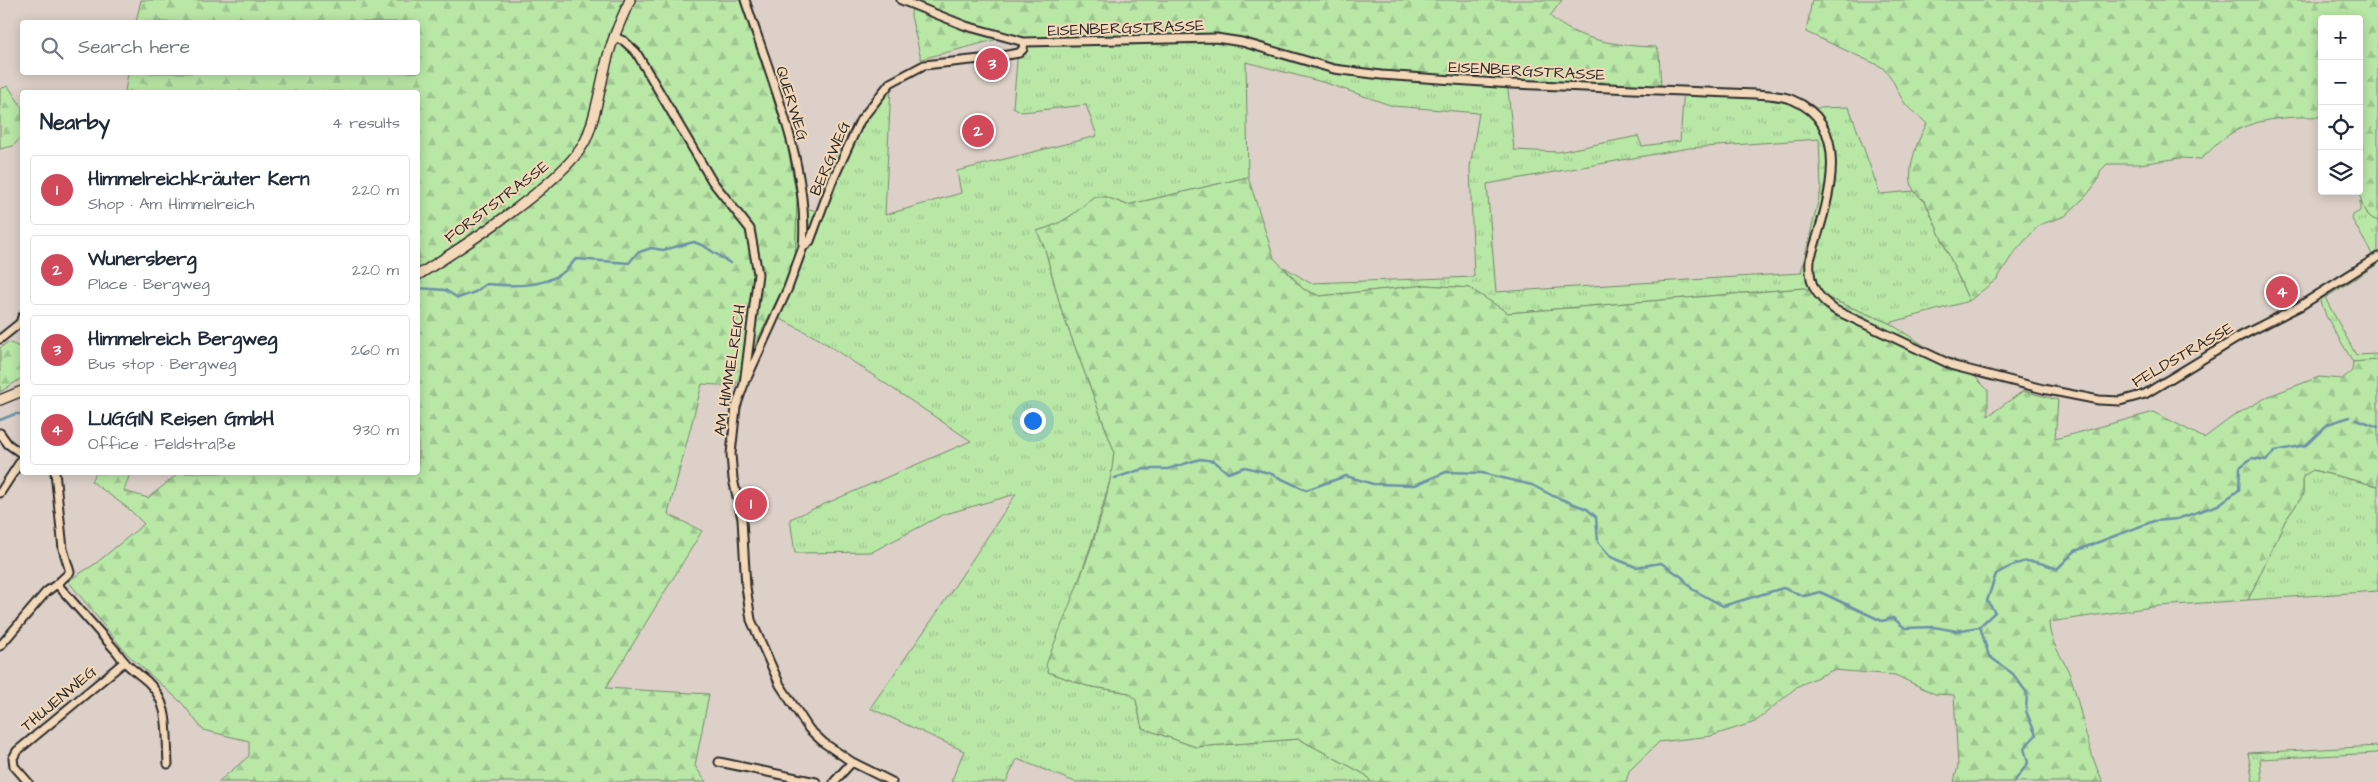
<!DOCTYPE html>
<html lang="en">
<head>
<meta charset="utf-8">
<style>
  body { margin:0; font-family:"Architects Daughter",sans-serif; background:#f2f2f3; color:#1f2937 }
  .controls { position:absolute; right:15px; top:15px; display:grid; overflow:hidden; border-radius:5px; box-shadow:0 2px 12px #0003 }
  .controls button { width:45px; height:45px; display:grid; place-items:center; padding:0; border:0; border-bottom:1px solid #e0e1e3; background:#fff; color:#1f2937; font:25px sans-serif }
  .you { position:absolute; left:1032px; top:420px; width:18px; height:18px; margin:-12px; border:4px solid #fff; border-radius:50%; background:#1a73e8; box-shadow:0 0 0 8px #1a73e833 }
  .badge { display:grid; place-items:center; width:32px; height:32px; border-radius:50%; background:#d1495b; color:#fff; font-size:16px; font-weight:700 }
  .pin { position:absolute; translate:-50% -50%; border:2px solid #fff; box-shadow:0 1px 5px #0006 }
  .list { margin:0; padding:0; list-style:none }
  h2 { display:flex; justify-content:space-between; align-items:center; height:65px; margin:0; padding:0 20px; font-size:21px }
  h2 small { font-size:16px; font-weight:400; color:#747a83 }
  .list li { display:grid; grid-template-columns:32px 1fr auto; gap:15px; align-items:center; box-sizing:border-box; height:70px; margin:0 10px 10px; padding:0 10px; border:1px solid #e0e1e3; border-radius:5px }
  .list b { display:block; font-size:19px; white-space:nowrap }
  .list p { margin:0; font-size:16px; white-space:nowrap; color:#747a83 }
  .list em { font-size:16px; font-style:normal; color:#747a83 }
  .icon { flex:none; width:28px; height:28px; fill:none; stroke:currentColor; stroke-width:2; stroke-linecap:round; stroke-linejoin:round }
  .map { position:relative; flex:none; width:2378px; height:782px; overflow:hidden }
  .search { position:absolute; background:#fff; box-shadow:0 2px 12px #0003; left:20px; top:20px; width:400px; height:55px; display:flex; align-items:center; gap:12px; box-sizing:border-box; padding:0 18px; border-radius:5px; color:#747a83; font-size:19px }
  .panel { position:absolute; background:#fff; box-shadow:0 2px 12px #0003; left:20px; top:90px; width:400px; height:385px; border-radius:5px }
  .map>svg:first-child { display:block }
  .grass { fill:url(#grass-tufts); stroke:#728968; fill-rule:evenodd }
  .forest { fill:url(#forest-firs); stroke:#728968 }
  .lines { fill:none; stroke-linecap:round; stroke-linejoin:round }
  .stream { stroke:#6d92a7; stroke-width:2.5 }
  .minor-casing { stroke:#2b2b2b; stroke-width:11 }
  .tertiary-casing { stroke:#2b2b2b; stroke-width:12 }
  .minor { stroke:#f3d9ba; stroke-width:7 }
  .tertiary { stroke:#f3d9ba; stroke-width:9 }
  .labels { text-anchor:middle; stroke-width:4; stroke-linejoin:round; paint-order:stroke }
  .street-label { font-size:16px; fill:#2b2b2b; stroke:#f3d9ba }
</style>
</head>
<body>
<div class="map">
<svg width="2378" height="782" viewBox="0 0 2378 782">
  <defs>
    <pattern id="grass-tufts" width="24" height="20" patternUnits="userSpaceOnUse" patternTransform="scale(1.25)"><rect width="24" height="20" fill="#b8e7a6"/><path d="M3 7l-1-3M5 7V3M7 7l1-3M15 17l-1-3M17 17v-4M19 17l1-3" fill="none" stroke="#9ec68f"/></pattern>
    <pattern id="forest-firs" width="22" height="20" patternUnits="userSpaceOnUse" patternTransform="scale(1.25)"><rect width="22" height="20" fill="#b8e7a6"/><path d="M5 1l3.5 6h-7zM16 11l3.5 6h-7z" fill="#9ec68f"/></pattern>
  </defs>
  <rect width="100%" height="100%" fill="#dcd0c8"/>
  <filter id="ink" filterUnits="userSpaceOnUse"><feTurbulence type="fractalNoise" baseFrequency=".02" numOctaves="2"/><feDisplacementMap in="SourceGraphic" scale="10" xChannelSelector="R" yChannelSelector="G"/><feConvolveMatrix kernelMatrix="1 2 1 2 8 2 1 2 1" color-interpolation-filters="sRGB"/></filter>
  <g filter="url(#ink)">
    <!-- grass -->
    <path class="grass" d="M1195 34 1243 38 1314 60 1351 68 1507 80 1514 150 1558 152 1638 136 1642 146 1680 141 1684 88 1791 96 1816 108 1849 107 1880 194 1914 191 1926 203 1969 301 1889 323 1804 288 1508 313 1469 288 1426 285 1320 296 1303 289 1284 267 1310 283 1474 277 1470 167 1479 113 1393 106 1326 83 1246 62 1248 177 1127 205 1106 197H1093C1074 215 1062 224 1037 231L1045 249 1062 312 1114 451 1112 473 1096 530 1048 672 1087 686 1130 693 1136 700 1142 728 1196 747 1299 739 1366 775 1371 782H1075L1017 759 1006 782H951L964 751 870 708 932 620 1016 494 942 515 872 552 795 553 790 519 971 441 819 339 771 314 795 263 797 199 806 208 817 211 825 181 836 155 891 84 885 215 961 193 957 171 1097 136 1086 105 1022 112 1013 107 1019 38ZM1819 139 1821 189 1801 273 1496 292 1487 184 1689 148Z
      M2360 201 2367 215 2378 221V253L2373 256 2352 219 2353 215 2360 211Z
      M2378 261V264L2325 298 2356 355 2378 354V360L2353 362 2326 316 2321 301 2324 296Z
      M2312 470 2378 486V591L2248 600 2285 521 2303 495V476Z
      M2378 746V753L2260 759 2262 782H2253L2248 753Z"/>
    <!-- forest -->
    <path class="forest" d="M141 0H740L786 137 797 199 795 263 735 386 702 384 668 514 702 531 606 688 709 694 695 766 706 782H218L249 756V741L203 730 182 703 127 654 68 581 95 564 144 524 129 509 91 481 96 473H130L124 491 148 498 179 473 418 472V92H125L128 73 418 72V22H136Z
      M912 0H1562L1550 16C1577 41 1620 46 1656 47L1659 53 1661 87 1507 80 1351 68 1314 60 1243 38 1216 35 1024 39 1010 36 921 59 911 16Z
      M1812 0H2378V221C2343 209 2372 151 2359 127V19H2322V117C2292 116 2252 118 2227 136 2218 142 2209 152 2201 159L2180 158 2140 164H2107L2101 170 2097 182 2086 196 2065 216 2039 225 2013 254 1997 279 1969 301 1926 203C1923 199 1918 196 1915 192 1903 176 1918 138 1927 124 1921 117 1912 112 1906 105 1895 90 1895 77 1880 66L1806 32Z
      M8 86 22 107V136L13 146 0 149V89Z
      M1248 177 1274 258 1303 289 1320 296 1426 285 1470 288 1508 313 1804 288 1889 323 1936 353 1974 367V376L1988 390V416L2023 391 2058 400 2055 439 2154 412 2204 438 2232 417 2269 396 2319 377 2342 379 2352 371 2353 362 2378 360V486L2313 470 2303 476V495L2285 521 2248 600 2159 606 2049 622C2049 642 2063 657 2070 675 2082 710 2086 748 2103 782H1954L1958 766 1954 695 1935 694 1895 675 1833 670 1798 686 1755 722 1711 736 1659 742 1629 771 1626 782H1371L1366 775 1299 739 1196 747 1142 728 1136 700 1130 693 1087 686 1048 672 1046 665C1070 601 1109 517 1114 451L1062 312 1045 249 1037 231C1062 224 1074 215 1093 197H1106L1127 205Z
      M8 342 22 348V364L20 365 22 378 0 392V348Z"/>
    <g class="lines">
      <!-- stream -->
      <path class="stream" d="M418 288 445 290 458 298 475 292 486 284C510 286 541 288 562 273 567 270 571 264 576 259L629 263 637 253 651 248 663 250 694 242 704 246 730 263
        M2357 419 2378 427
        M0 420 15 414H22
        M1115 478 1143 469H1168L1200 459 1214 461 1228 473 1245 467 1269 473 1306 490 1346 476 1373 484 1415 485 1446 472 1482 473 1532 485 1553 496 1587 509 1596 517 1598 542 1611 557 1636 567 1661 563 1682 577 1692 589 1723 606 1783 588 1804 596 1820 592 1882 621 1893 618 1905 628 1934 627 1956 631 1979 627 1995 612 1987 601 1996 574C2022 559 2029 557 2057 569L2075 551 2154 521 2177 519 2218 505 2239 490 2240 467 2252 458 2266 460 2275 451 2306 445 2328 424 2350 417
        M1980 627 1989 656 2013 674 2027 693 2026 711 2036 735 2024 748 2028 763 2014 782"/>
      <defs>
        <path id="minor" d="M745 0C770 75 810 168 803 247
          M901 0 966 26 1024 42 1216 38 1242 42 1334 69 1381 75 1512 84 1755 94C1767 95 1781 95 1793 100 1858 127 1824 213 1810 260 1808 284 1816 296 1835 310L1954 366 2043 389 2099 400 2120 401 2145 394 2239 337 2300 306 2378 257
          M614 37 624 41 636 52 712 181 750 229 758 274 744 384 736 407 731 454 733 479 742 519 746 587 751 620 780 685 809 729 824 743 852 762 892 782
          M0 339 20 323 22 317
          M747 378 788 288 803 247 810 241 831 184 860 121 890 83 924 65 990 58 1019 53 1023 49 1024 42
          M0 433 8 444 22 454
          M55 472 63 549 70 572 57 584
          M0 493 22 459
          M0 646 46 592 57 584 117 652C127 667 133 669 147 681 171 703 166 734 168 764
          M719 762 816 782
          M28 782 14 766 13 758 17 751 123 663
          M834 782 852 762"/>
        <path id="tertiary" d="M418 275C458 250 570 179 587 137 597 112 600 86 607 60 612 39 621 19 630 0
          M0 400 22 391"/>
      </defs>
      <!-- minor casing -->
      <use href="#minor" class="minor-casing"/>
      <!-- tertiary casing -->
      <use href="#tertiary" class="tertiary-casing"/>
      <!-- minor -->
      <use href="#minor" class="minor"/>
      <!-- tertiary -->
      <use href="#tertiary" class="tertiary"/>
    </g>
  </g>
  <g class="labels">
    <!-- street labels -->
    <g class="street-label">
      <text transform="translate(1126 27) rotate(-2)" y="6">EISENBERGSTRASSE</text>
      <text transform="translate(1527 70) rotate(3)" y="6">EISENBERGSTRASSE</text>
      <text transform="translate(793 103) rotate(73)" y="6">QUERWEG</text>
      <text transform="translate(829 158) rotate(-67)" y="6">BERGWEG</text>
      <text transform="translate(496 201) rotate(-37)" y="6">FORSTSTRASSE</text>
      <text transform="translate(2182 354) rotate(-30)" y="6">FELDSTRASSE</text>
      <text transform="translate(729 370) rotate(-81)" y="6">AM HIMMELREICH</text>
      <text transform="translate(58 698) rotate(-40)" y="6">THUJENWEG</text>
    </g>
  </g>
</svg>
<div class="controls">
<button>+</button>
<button>−</button>
<button><svg class="icon" aria-label="locate" viewBox="0 0 24 24"><circle cx="12" cy="12" r="6"/><path d="M12 2v4M12 18v4M2 12h4M18 12h4"/></svg></button>
<button><svg class="icon" aria-label="layers" viewBox="0 0 24 24"><path d="M12 4l9 5-9 5-9-5zM3 14l9 5 9-5"/></svg></button>
</div>
<div class="you"></div>
<div class="pin badge" style="left:751px;top:504px">1</div>
<div class="pin badge" style="left:978px;top:131px">2</div>
<div class="pin badge" style="left:992px;top:64px">3</div>
<div class="pin badge" style="left:2282px;top:292px">4</div>
<div class="search"><svg class="icon" aria-label="search" viewBox="0 0 24 24"><circle cx="10" cy="10" r="6"/><path d="M15 15l6 6"/></svg>Search here</div>
<section class="panel">
<h2>Nearby<small>4 results</small></h2>
<ul class="list">
<li><span class="badge">1</span><div><b>Himmelreichkräuter Kern</b><p>Shop · Am Himmelreich</p></div><em>220 m</em></li>
<li><span class="badge">2</span><div><b>Wunersberg</b><p>Place · Bergweg</p></div><em>220 m</em></li>
<li><span class="badge">3</span><div><b>Himmelreich Bergweg</b><p>Bus stop · Bergweg</p></div><em>260 m</em></li>
<li><span class="badge">4</span><div><b>LUGGIN Reisen GmbH</b><p>Office · Feldstraße</p></div><em>930 m</em></li>
</ul>
</section>
</div>
</body>
</html>
